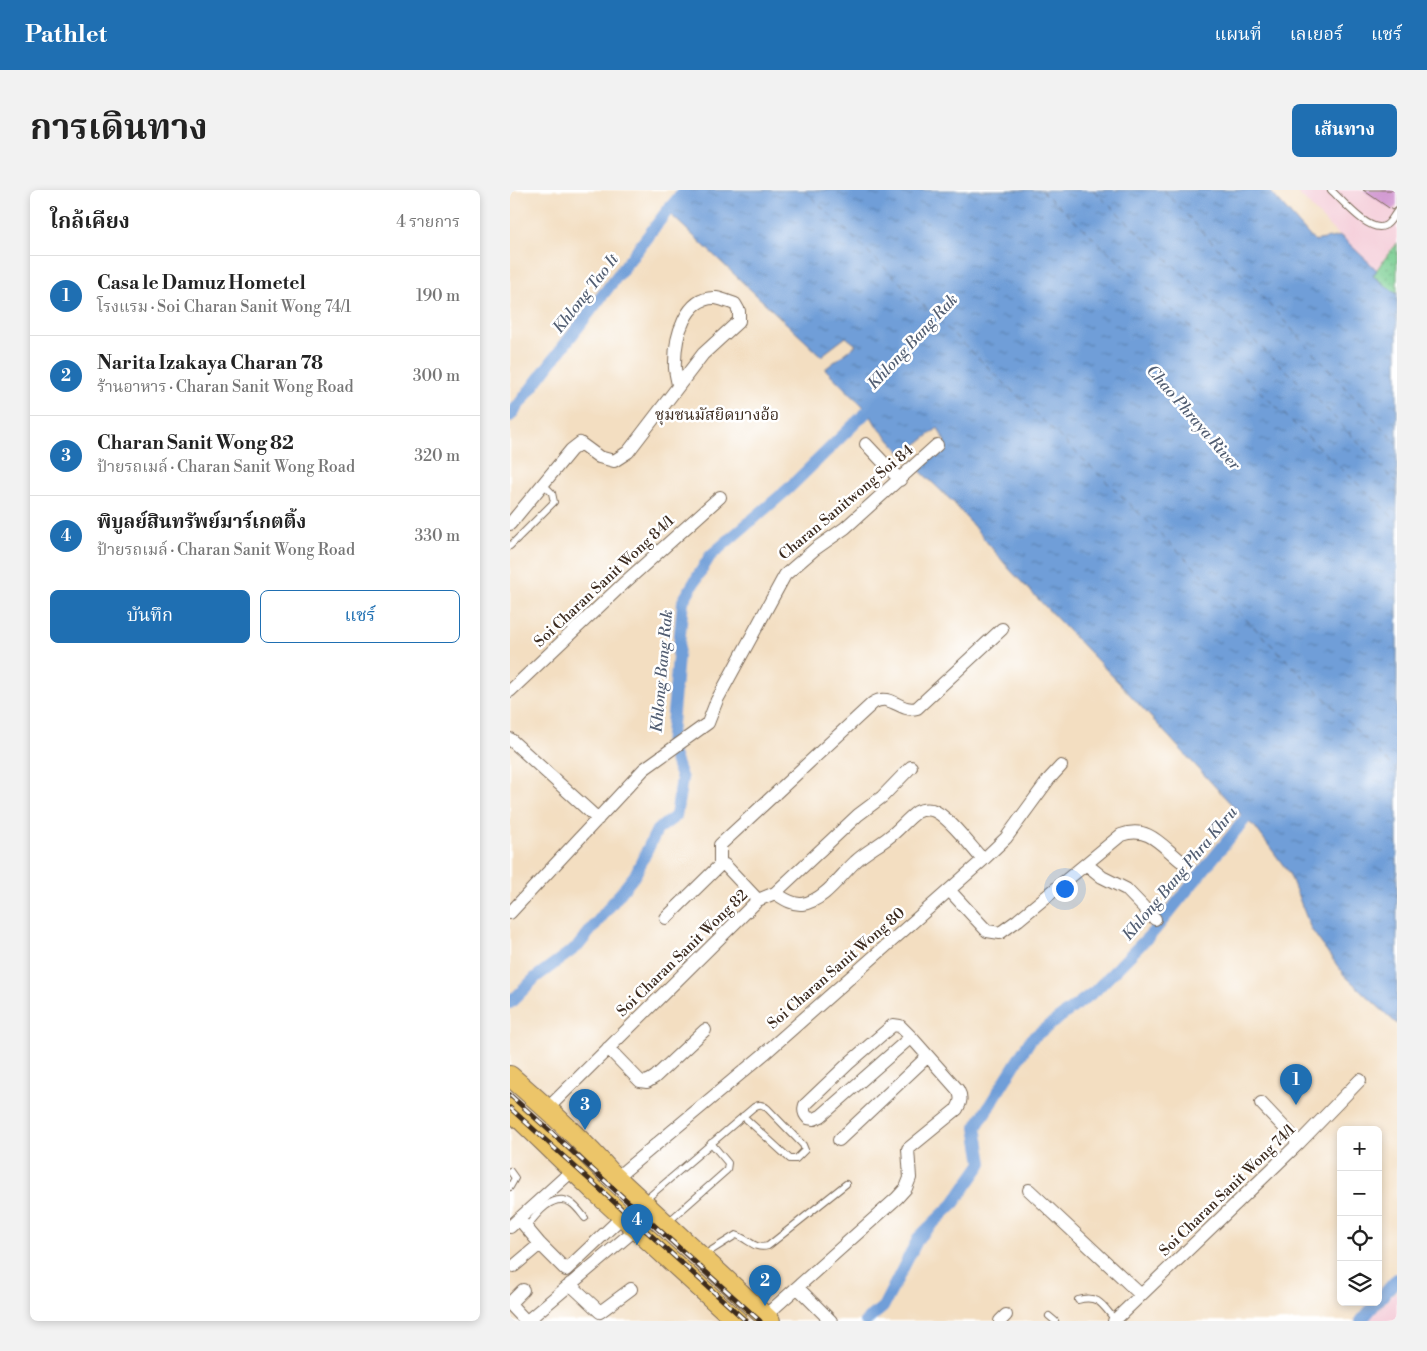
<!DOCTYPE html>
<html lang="th">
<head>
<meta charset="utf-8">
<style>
  body { margin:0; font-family:"Libre Bodoni","Noto Serif Thai",serif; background:#f2f2f2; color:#222 }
  .controls { position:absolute; right:15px; bottom:15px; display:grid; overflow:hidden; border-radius:8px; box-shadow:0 2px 8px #0003 }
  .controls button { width:45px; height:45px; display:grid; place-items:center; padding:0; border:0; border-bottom:1px solid #e0e0e0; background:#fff; color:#222; font:25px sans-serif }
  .you { position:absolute; left:554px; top:698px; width:18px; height:18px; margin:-12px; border:4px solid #fff; border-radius:50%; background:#1a73e8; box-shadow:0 0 0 8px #1a73e833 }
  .badge { display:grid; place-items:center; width:32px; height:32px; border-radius:50%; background:#1f6fb2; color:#fff; font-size:16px; font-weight:700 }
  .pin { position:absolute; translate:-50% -41px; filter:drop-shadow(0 1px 2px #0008) }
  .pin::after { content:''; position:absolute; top:26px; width:18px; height:15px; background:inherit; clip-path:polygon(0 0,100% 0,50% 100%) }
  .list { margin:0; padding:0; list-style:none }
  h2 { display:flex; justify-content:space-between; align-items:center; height:65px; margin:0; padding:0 20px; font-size:21px }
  h2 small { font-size:16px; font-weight:400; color:#767676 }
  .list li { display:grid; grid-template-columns:32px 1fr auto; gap:15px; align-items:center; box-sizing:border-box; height:80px; padding:0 20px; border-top:1px solid #e0e0e0 }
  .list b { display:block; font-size:19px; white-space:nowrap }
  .list p { margin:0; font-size:16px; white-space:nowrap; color:#767676 }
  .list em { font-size:16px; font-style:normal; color:#767676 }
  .actions { display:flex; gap:10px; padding:15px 20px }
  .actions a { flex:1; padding:11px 0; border:1px solid #1f6fb2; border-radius:8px; text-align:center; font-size:18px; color:#1f6fb2 }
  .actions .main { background:#1f6fb2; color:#fff }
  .icon { flex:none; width:28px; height:28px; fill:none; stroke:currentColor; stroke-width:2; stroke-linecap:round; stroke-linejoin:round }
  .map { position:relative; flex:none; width:887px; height:1131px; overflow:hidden; border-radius:8px }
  header { display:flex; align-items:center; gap:30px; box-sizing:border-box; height:70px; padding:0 25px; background:#1f6fb2; color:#fff }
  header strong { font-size:24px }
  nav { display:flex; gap:28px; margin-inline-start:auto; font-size:18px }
  .intro { display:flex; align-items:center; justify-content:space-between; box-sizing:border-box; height:120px; padding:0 30px }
  h1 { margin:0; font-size:35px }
  .button { padding:12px 22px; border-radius:8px; background:#1f6fb2; color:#fff; font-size:18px; font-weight:700 }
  main { display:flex; gap:30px; padding:0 30px }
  aside { flex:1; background:#fff; border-radius:8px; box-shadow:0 2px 8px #0003 }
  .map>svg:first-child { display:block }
  .built { fill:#f5cfda }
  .garden { fill:url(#garden-dots); stroke:#5a7c58 }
  .water { fill:url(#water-ripples); stroke:#55647b }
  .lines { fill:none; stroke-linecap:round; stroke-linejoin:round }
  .canal { stroke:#6f9ed8; stroke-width:12 }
  .ferry { stroke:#525e72; stroke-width:1; stroke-dasharray:6 5; stroke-linecap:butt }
  .building { fill:#d299d1 }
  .lane-casing { stroke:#7b6957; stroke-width:8 }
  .street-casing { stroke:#7b6957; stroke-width:14 }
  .primary-casing { stroke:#7b6957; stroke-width:22 }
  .lane { stroke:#fff; stroke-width:6 }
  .street { stroke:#fff; stroke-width:12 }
  .primary { stroke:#ecc569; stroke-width:20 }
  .rail-casing { stroke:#3b2a1e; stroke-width:5 }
  .rail { stroke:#fff; stroke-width:3; stroke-dasharray:9; stroke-linecap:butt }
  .labels { text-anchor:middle; stroke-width:5; stroke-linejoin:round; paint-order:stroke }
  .street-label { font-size:15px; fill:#3b2a1e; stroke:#fff }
  .water-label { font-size:16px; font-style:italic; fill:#525e72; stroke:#fff }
  .neighbourhood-label { font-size:16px; fill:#3b2a1e; stroke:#fff }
</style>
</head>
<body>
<header>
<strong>Pathlet</strong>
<nav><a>แผนที่</a><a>เลเยอร์</a><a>แชร์</a></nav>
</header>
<div class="intro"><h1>การเดินทาง</h1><a class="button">เส้นทาง</a></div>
<main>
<aside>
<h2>ใกล้เคียง<small>4 รายการ</small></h2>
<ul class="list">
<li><span class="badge">1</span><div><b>Casa le Damuz Hometel</b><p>โรงแรม · Soi Charan Sanit Wong 74/1</p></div><em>190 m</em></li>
<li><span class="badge">2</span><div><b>Narita Izakaya Charan 78</b><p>ร้านอาหาร · Charan Sanit Wong Road</p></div><em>300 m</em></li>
<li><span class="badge">3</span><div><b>Charan Sanit Wong 82</b><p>ป้ายรถเมล์ · Charan Sanit Wong Road</p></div><em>320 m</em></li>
<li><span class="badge">4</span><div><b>พิบูลย์สินทรัพย์มาร์เกตติ้ง</b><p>ป้ายรถเมล์ · Charan Sanit Wong Road</p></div><em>330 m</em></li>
</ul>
<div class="actions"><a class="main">บันทึก</a><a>แชร์</a></div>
</aside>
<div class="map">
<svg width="887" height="1131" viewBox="0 0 887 1131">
  <defs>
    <pattern id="garden-dots" width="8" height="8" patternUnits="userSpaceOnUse" patternTransform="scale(1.25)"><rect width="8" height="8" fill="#79ce92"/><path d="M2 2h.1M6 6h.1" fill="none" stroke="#64a777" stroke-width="1.8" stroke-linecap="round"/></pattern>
    <pattern id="water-ripples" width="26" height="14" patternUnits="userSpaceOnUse" patternTransform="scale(1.25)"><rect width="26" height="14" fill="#6f9ed8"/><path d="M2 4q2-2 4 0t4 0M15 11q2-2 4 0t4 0" fill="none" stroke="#5c81af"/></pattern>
  </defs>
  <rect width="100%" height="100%" fill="#fff"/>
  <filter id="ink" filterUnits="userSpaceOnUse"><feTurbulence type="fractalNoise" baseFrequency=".02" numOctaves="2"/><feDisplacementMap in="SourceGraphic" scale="10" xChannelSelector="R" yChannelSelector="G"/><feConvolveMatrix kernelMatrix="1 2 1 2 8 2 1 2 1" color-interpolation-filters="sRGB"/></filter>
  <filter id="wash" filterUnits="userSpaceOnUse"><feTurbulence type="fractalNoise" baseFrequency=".0096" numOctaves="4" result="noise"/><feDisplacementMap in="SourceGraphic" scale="20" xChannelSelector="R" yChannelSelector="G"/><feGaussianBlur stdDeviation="1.12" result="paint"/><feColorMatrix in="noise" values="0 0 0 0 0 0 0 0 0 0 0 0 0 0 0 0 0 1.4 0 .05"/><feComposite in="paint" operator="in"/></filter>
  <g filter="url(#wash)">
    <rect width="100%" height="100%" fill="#f3dec1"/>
    <!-- built -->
    <path class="built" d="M785 0H887V104L867 80 822 39Z
      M887 1100V1131H858Z"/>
    <!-- garden -->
    <path class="garden" d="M887 52V104L862 86Z"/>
    <!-- water -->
    <path class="water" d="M173 0H759L804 51 831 46 867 80 863 86 887 104V834L834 785 801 739 779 683 745 637 735 629 611 495 501 381 444 313 407 278 435 252 428 238 393 265 366 235 358 221 315 179 346 155 336 147 311 166 157 21Z"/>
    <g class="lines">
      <!-- canal -->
      <path class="canal" d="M0 226 157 21 175 0
        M0 813 26 787 68 756 125 685 147 640 166 626 172 589 160 556 173 411 200 366 278 299 370 209
        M868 1111 887 1089
        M356 1131 373 1117 409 1047 444 1013 472 973 466 937 521 849 585 801 644 741 735 629 746 618
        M851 1131 867 1112"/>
      <!-- ferry -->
      <path class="ferry" d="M294 0 662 355 887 581
        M531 0 724 177 887 331
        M583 0 810 212 887 294
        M654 0 887 254"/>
    </g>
    <g id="blocks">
      <!-- building -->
      <path class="building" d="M853 0H887V16L882 20Z"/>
    </g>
  </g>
  <g filter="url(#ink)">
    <use href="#blocks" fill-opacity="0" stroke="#7b6957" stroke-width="1"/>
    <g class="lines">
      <defs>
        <path id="lane" d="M821 0C832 10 859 43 874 36 880 34 883 26 887 21
          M0 356 44 312 42 303 33 294
          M0 981 5 988 0 997
          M134 1011 244 917C249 914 252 914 257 918L293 955 295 960 286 969H280L233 926
          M157 1033 217 980 218 973 201 953
          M16 1038C25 1026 43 1001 61 1013 66 1016 71 1023 75 1028
          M194 1065 226 1045C239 1049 244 1060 258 1056L336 994
          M568 1110C589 1104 593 1116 605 1130
          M539 1126 545 1131"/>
        <path id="street" d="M356 254 390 290
          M0 334 61 260 70 253 89 267 104 271 118 262 193 164 229 131V121L225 114C219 112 212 109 206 108 175 106 165 148 165 172 164 180 167 188 168 195
          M0 501 113 394 210 307
          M0 549 88 629
          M576 674 592 687 616 699 645 729
          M210 675H215L248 710
          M440 701 477 741 490 743 508 730 611 645C638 635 651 655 671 671
          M265 703C273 708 282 715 292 714 314 711 330 686 345 672 355 662 368 656 379 647 389 640 397 629 407 622 412 619 417 619 422 620 437 624 462 658 473 670
          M0 723 134 579 198 533 207 510 275 385 305 359 335 338 427 255
          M156 728 210 675V655L363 513C381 502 390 523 407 518L492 439
          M98 858 130 891 137 892 145 887 195 840
          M751 913 789 953
          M38 918 234 724 248 710 265 703 348 625 372 607 401 577
          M329 950 418 866
          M106 988 254 864 473 670 496 648 539 589 551 576
          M519 1000 631 1105
          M9 1029 30 1054 56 1080 113 1026
          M0 1037 64 979
          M4 1076 30 1054
          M60 1094 90 1122 121 1099
          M288 1098 321 1131
          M0 1113 13 1100
          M0 1114 16 1131
          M255 1126 387 1008 396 998 400 988 398 959 447 919C451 912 452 907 448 900L401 847 390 836 383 835 339 873 295 915C293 921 294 924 298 928L304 929 311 926 401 847
          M17 1131 126 1039
          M490 1131 496 1125
          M604 1131 789 953 850 890"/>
        <path id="primary" d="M0 886C36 917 71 949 102 984L260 1131
          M0 919 85 1001 227 1131"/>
      </defs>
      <!-- lane casing -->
      <use href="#lane" class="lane-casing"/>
      <!-- street casing -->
      <use href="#street" class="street-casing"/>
      <!-- primary casing -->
      <use href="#primary" class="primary-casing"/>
      <!-- lane -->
      <use href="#lane" class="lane"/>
      <!-- street -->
      <use href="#street" class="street"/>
      <!-- primary -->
      <use href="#primary" class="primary"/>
      <defs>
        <path id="rail" d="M0 905 250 1131
          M0 918 236 1131"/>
      </defs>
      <!-- rail casing -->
      <use href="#rail" class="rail-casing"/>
      <!-- rail -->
      <use href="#rail" class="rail"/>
    </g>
  </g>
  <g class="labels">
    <!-- street labels -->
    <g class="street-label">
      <text transform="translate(336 312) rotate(-40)" y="5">Charan Sanitwong Soi 84</text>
      <text transform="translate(94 391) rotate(-43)" y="5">Soi Charan Sanit Wong 84/1</text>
      <text transform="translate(172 763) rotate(-44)" y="5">Soi Charan Sanit Wong 82</text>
      <text transform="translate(326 778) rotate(-41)" y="5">Soi Charan Sanit Wong 80</text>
      <text transform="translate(717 1000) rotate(-44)" y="5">Soi Charan Sanit Wong 74/1</text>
    </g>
    <!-- water labels -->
    <g class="water-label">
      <text transform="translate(75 103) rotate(-52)" y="6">Khlong Tao It</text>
      <text transform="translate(402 151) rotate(-47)" y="6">Khlong Bang Rak</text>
      <text transform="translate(684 227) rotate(49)" y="6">Chao Phraya River</text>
      <text transform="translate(151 481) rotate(-85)" y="6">Khlong Bang Rak</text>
      <text transform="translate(669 683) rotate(-50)" y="6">Khlong Bang Phra Khru</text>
    </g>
    <!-- neighbourhood labels -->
    <g class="neighbourhood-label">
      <text x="207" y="230">ชุมชนมัสยิดบางอ้อ</text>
    </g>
  </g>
</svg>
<div class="controls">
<button>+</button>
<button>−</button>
<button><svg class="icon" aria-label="locate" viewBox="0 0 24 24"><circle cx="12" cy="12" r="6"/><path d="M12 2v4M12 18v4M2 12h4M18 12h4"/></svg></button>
<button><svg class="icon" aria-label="layers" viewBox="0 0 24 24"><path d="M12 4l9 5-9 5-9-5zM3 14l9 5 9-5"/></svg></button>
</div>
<div class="you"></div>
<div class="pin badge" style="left:786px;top:915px">1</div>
<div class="pin badge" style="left:255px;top:1116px">2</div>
<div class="pin badge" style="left:75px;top:940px">3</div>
<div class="pin badge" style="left:127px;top:1055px">4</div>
</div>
</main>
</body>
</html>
